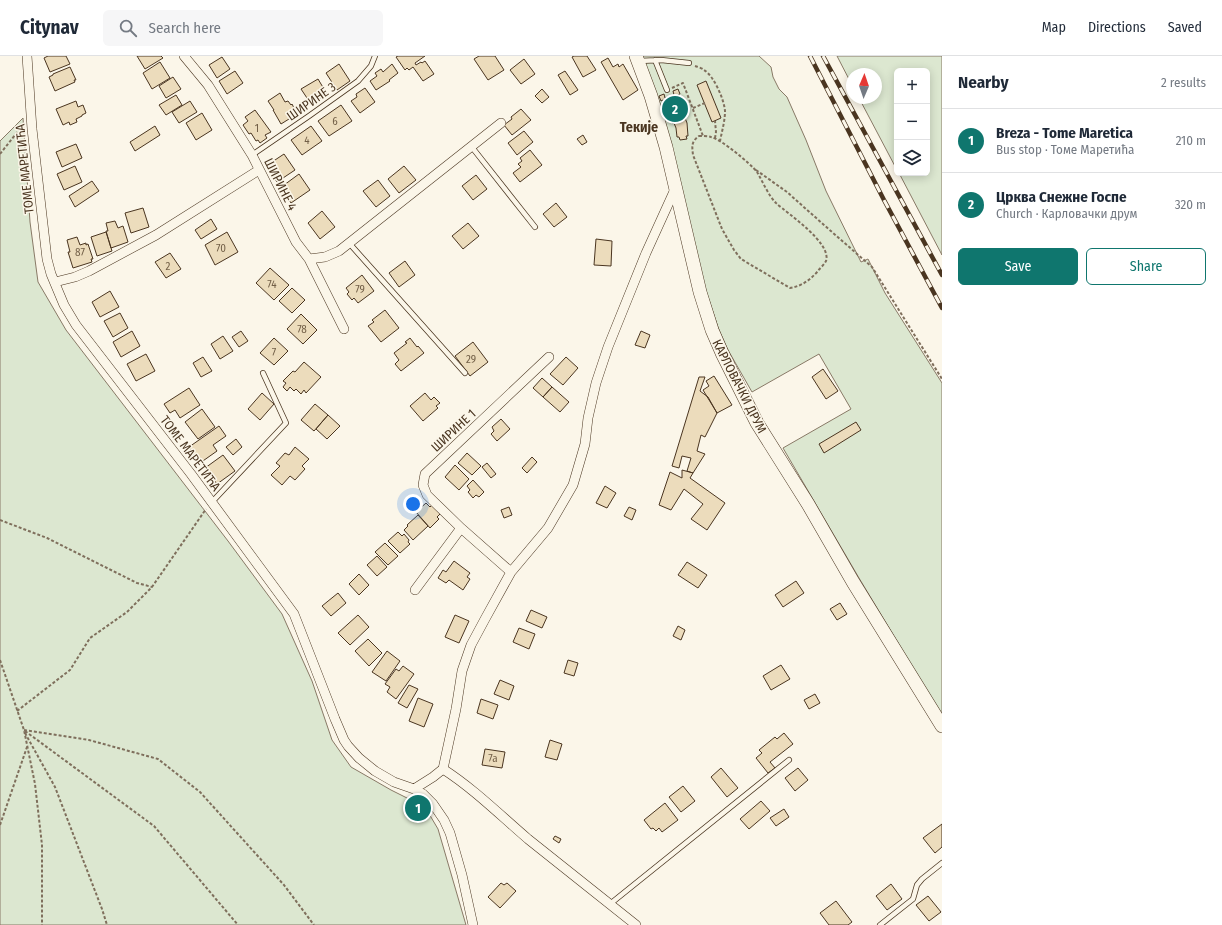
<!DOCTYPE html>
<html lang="en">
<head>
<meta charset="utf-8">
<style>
  body { margin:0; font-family:"Fira Sans Condensed",sans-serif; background:#f6f6f7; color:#1f2937 }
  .controls { position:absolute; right:12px; top:12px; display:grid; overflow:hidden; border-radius:6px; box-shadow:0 2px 10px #0003 }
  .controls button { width:36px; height:36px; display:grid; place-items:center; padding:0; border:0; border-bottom:1px solid #e0e1e3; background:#fff; color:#1f2937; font:20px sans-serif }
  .compass { position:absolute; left:846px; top:12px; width:36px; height:36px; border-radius:50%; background:#fff; box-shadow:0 2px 10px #0003; rotate:2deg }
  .you { position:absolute; left:413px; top:448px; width:14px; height:14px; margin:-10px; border:3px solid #fff; border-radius:50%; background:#1a73e8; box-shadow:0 0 0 6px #1a73e833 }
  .badge { display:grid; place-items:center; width:26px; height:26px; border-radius:50%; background:#0f766e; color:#fff; font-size:13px; font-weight:700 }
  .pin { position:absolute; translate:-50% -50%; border:2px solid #fff; box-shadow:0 1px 4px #0006 }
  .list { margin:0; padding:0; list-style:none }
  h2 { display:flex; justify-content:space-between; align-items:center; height:52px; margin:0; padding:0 16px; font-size:17px }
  h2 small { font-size:13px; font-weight:400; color:#747a83 }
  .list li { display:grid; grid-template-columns:26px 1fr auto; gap:12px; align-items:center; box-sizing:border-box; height:64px; padding:0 16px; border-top:1px solid #e0e1e3 }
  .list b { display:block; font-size:15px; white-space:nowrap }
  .list p { margin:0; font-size:13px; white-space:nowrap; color:#747a83 }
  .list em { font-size:13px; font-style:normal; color:#747a83 }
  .actions { display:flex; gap:8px; padding:12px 16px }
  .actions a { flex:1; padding:9px 0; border:1px solid #0f766e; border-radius:6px; text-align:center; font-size:14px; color:#0f766e }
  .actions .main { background:#0f766e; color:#fff }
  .icon { flex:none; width:22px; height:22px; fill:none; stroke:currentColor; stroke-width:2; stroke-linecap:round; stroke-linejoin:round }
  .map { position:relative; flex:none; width:942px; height:869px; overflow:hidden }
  header { display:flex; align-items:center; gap:24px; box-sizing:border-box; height:56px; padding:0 20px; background:#fff; border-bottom:1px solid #e0e1e3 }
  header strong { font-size:19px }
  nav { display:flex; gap:22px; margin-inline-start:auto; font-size:14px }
  .search { width:280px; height:36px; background:#f6f6f7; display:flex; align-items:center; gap:10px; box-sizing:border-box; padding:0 14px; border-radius:6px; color:#747a83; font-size:15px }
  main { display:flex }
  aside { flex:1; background:#fff }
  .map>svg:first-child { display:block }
  .green { fill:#dce7d0; stroke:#887966 }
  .building { fill:#ecdcbc; stroke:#4a3520 }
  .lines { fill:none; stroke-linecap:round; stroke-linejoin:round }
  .lane-casing { stroke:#4a3520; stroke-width:6 }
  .street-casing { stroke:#4a3520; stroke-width:10 }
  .secondary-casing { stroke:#4a3520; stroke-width:14 }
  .path { stroke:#7f6f5c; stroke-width:2; stroke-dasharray:3 2; stroke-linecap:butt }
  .lane { stroke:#fbf6e9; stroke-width:4.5 }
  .street { stroke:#fbf6e9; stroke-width:9 }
  .secondary { stroke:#fbf6e9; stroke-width:13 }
  .rail-casing { stroke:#4a3520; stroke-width:4.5 }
  .rail { stroke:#fbf6e9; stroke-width:3; stroke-dasharray:9; stroke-linecap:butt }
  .labels { text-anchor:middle; stroke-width:3; stroke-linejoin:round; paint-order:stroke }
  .number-label { font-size:11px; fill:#725f47 }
  .street-label { font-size:13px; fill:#4a3520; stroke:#fbf6e9 }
  .neighbourhood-label { font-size:14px; font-weight:bold; fill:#4a3520; stroke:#fbf6e9 }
</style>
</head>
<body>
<header>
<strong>Citynav</strong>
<div class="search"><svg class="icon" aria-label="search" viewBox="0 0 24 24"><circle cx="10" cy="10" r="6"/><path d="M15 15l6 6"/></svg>Search here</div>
<nav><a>Map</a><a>Directions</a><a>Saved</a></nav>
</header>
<main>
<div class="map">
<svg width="942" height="869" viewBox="0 0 942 869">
  <rect width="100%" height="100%" fill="#fbf6e9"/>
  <!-- green -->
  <path class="green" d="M641 0H759L771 11 773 21 779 33 787 41 806 84 826 135 861 206 868 203 885 237 942 327V660L859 522 783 392 851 353 819 298 752 336 728 294 719 274 706 235Z
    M837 0H942V199L899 117H927V15H897V114L859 42H876V18H852V29Z
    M23 62 30 166 38 226 66 274 228 485 282 558 312 625 332 684 351 711 391 734 425 751 438 773 466 869H0V85Z"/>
  <!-- building -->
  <path class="building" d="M48 0H66L70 8 50 16 44 2Z
    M137 0H161L163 2 145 13Z
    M398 0H425L415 7 416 9 421 6 422 7 425 5 434 18 423 25 413 11 409 14 407 12 405 14 396 1Z
    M479 0H495L504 14 488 24 474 3Z
    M574 0H587L596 14 583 21 572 1Z
    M222 1 230 13 217 22 209 9Z
    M608 2 613 11 618 8 619 11 623 8 638 34 623 44 601 6Z
    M524 3 535 18 521 28 510 14Z
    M160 6 170 22 152 33 143 17Z
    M339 8 350 25 337 34 326 17Z
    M392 8 398 17 389 24 390 25 376 34 370 25 377 20 375 17 381 13 383 16Z
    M70 11 76 24H74L75 26 55 35 49 21 53 19V18Z
    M235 15 243 27 227 38 219 25Z
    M565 15 578 34 570 39 558 19Z
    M173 21 181 33 166 42 159 30Z
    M318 23 327 38 311 48 301 33Z
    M706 25 721 62 712 66 697 29Z
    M365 32 375 46 360 57 351 45 357 41 356 38Z
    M542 33 549 41 542 47 535 40Z
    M678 33 680 38 678 39 687 61 685 62 687 67 688 80H686L687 83 680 84 679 81H677L676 72 674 67H672L663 44 661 45 659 40 664 38 665 42 674 39 673 35Z
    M280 37 285 46 288 45 291 49 292 48 297 58 281 68 273 54H274L268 45Z
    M176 39 182 49 166 59 159 49Z
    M76 45 78 51 83 49 86 57 82 59V60L76 63 77 66 70 69 69 66 63 69 56 53Z
    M190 45 197 56 179 67 172 56Z
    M341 49 352 65 329 80 318 65Z
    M521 53 531 64 512 79 504 69 512 63 511 61Z
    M255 54 271 76 265 79 267 82 260 87 258 84 256 85 251 77 249 78 243 69 248 65 245 61Z
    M202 57 212 74 196 84 186 67Z
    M155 70 160 79 135 95 130 86Z
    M311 70 322 85 302 99 291 84Z
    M524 75 533 86 517 99 508 87Z
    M583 79 587 86 582 89 577 83Z
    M76 88 82 102 62 111 56 96Z
    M530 94 542 109 520 126 513 117 521 111 518 108 522 105 520 102Z
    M284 98 295 114 277 126 266 110Z
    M75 110 82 126 64 134 57 118Z
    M404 110 416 124 399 137 388 123Z
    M299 118 310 134 291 147 280 132Z
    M476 119 487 133 473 144 462 130Z
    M378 124 390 140 376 151 363 135Z
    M92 125 99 135 75 151 69 140Z
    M556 147 567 161 554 171 543 158Z
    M143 152 149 171 131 177 125 157Z
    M322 155 335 171 320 183 308 167Z
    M211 163 217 173 201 183 195 174Z
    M115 165 118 172 123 170 128 186 111 192 106 175H108L106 167Z
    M468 167 479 180 463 193 452 180Z
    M106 176 112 195 97 200 91 181Z
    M227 176 238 196 215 209 205 189Z
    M77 181 80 189 86 187V189L88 188 93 203H91L92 206 73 212 68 196H70L67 184Z
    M596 183 612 185 611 210 594 209Z
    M170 197 181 213 166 222 155 206Z
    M405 205 415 219 399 231 389 217Z
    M270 212 289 229 274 244 256 227Z
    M362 219 374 235 358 247 354 242 352 244 347 238 349 236 346 232Z
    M292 232 305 244 292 257 279 245Z
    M110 235 119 251 100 261 92 246Z
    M385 254 399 272 381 286 368 270 374 266 372 264Z
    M120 257 128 272 113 281 104 265Z
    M301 258 317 274 303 288 287 273Z
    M132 275 140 290 121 301 113 286Z
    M241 275 248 285 239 291 232 281Z
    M641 275 650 279 645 292 635 289Z
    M223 280 233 295 220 303 211 288Z
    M274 282 288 295 274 309 260 297Z
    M410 282 417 291 418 290 424 297 401 315 395 308 399 304 394 297 407 287 405 286Z
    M473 286 488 306 470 320 455 300Z
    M146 298 155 315 136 325 127 308Z
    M203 301 212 315 201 321 193 307Z
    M566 301 578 312 563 329 550 318Z
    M304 306 321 321 306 337 304 334 301 338 296 333 294 335 290 331 287 335 283 331 286 327 283 325 293 315 295 316Z
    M823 313 838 335 826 343 812 321Z
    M714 320 732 349 717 357 703 334 709 330 706 325Z
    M699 321H705L700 335 708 341 717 357 705 381 701 379 697 395 705 398 693 417 687 415 691 402 682 400 679 412 672 410Z
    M542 322 552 331 543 341 533 332Z
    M552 331 569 346 560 356 543 341Z
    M189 332 200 349 180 362 175 354 170 357 164 348Z
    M262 337 274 348 260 364 248 353Z
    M425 337 431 344 434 341 440 347 436 350 438 352 423 365 410 350Z
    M315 348 328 359 314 375 301 364Z
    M202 353 215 371 198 383 185 366Z
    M328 359 340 370 327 383 316 373Z
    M501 363 510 373 497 385 491 378 494 375 492 371Z
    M856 366 861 374 824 397 819 388Z
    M219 370 226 380 213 389 217 395 200 407 189 391Z
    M236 383 242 391 233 399 226 391Z
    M295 391 309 403 302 410 305 413 295 424 290 420 282 429 271 419 280 410 276 407 285 397 289 399Z
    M467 397 481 410 472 419 458 407Z
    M223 399 235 415 217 428 205 412Z
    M532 401 537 406 527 417 522 412Z
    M487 407 496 418 491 422 482 411Z
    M455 409 469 423 459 434 445 421Z
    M682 414 693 417 690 422 725 447 707 474 691 463 703 448 684 433 671 454 659 449 670 416 682 422Z
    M473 424 484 436 479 441 476 439 473 442 468 436 470 434 467 430Z
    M605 430 616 437 607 452 596 447Z
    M426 447 430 451 433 448 441 457 437 461 439 463 430 472 416 456Z
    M509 451 512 459 504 462 501 454Z
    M629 451 636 454 632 464 624 460Z
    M418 459 428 470 413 484 404 474 408 470 407 469Z
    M398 476 402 480 404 478 409 484 408 486 410 488 400 497 388 485Z
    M385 487 398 500 388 509 375 496Z
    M377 500 387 511 377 520 367 509Z
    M454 505 470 517 467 521 470 523 463 534 449 524 446 527 438 522 443 514 446 516Z
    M687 506 707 519 698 532 678 519Z
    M359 518 369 529 359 539 349 528Z
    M796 525 804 537 783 551 775 539Z
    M338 537 346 547 331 560 322 550Z
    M840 547 847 558 837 564 830 553Z
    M531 554 547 561 542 572 526 565Z
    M358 559 369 571 350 589 338 577Z
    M455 559 469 565 459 587 445 581Z
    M678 570 685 574 681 584 673 580Z
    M519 572 535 578 529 593 513 586Z
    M368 583 382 597 369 610 355 595Z
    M387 595 400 605 386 625 372 616Z
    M568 604 578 607 574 620 564 617Z
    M781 609 790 623 771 634 763 620Z
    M403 610 414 618 396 643 387 636 390 631 385 628 396 613 399 615Z
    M500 624 514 630 509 644 494 638Z
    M409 629 418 633 407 652 398 647Z
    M815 638 820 647 809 653 804 644Z
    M418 642 433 648 424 671 409 665Z
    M481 643 498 649 493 663 477 657Z
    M784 677 793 688 770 706 775 712 768 717 756 702 762 697 759 694 775 681 777 683Z
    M550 684 562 688 557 704 545 701Z
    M485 693 505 696 502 712 482 709Z
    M721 712 738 732 727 741 711 721Z
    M798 712 808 724 795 735 785 722Z
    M683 730 695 745 681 756 669 741Z
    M761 745 770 755 749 773 740 763Z
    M665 747 678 764 662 776 659 772 656 775 653 772 651 773 644 764Z
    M784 753 789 761 776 770 770 762Z
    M942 768V791L935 797 923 782Z
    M555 780 561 783 559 787 553 783Z
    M501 827 504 829 507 827 516 835 500 852 488 841Z
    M891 828 902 843 887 854 876 840Z
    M928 840 941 856 929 865 916 849Z
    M836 845 852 866 848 869H829L820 857Z"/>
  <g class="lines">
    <defs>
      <path id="lane" d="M655 4 667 34
        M639 5 661 4 689 7
        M471 90 535 171
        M252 99 309 60 358 25 371 10 375 0
        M349 187 465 317
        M212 446 286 367 263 317
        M610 848 789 704
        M880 869 913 843 917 829 922 823 942 807"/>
      <path id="street" d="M27 0 32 73 47 203 51 218 64 249 76 269 191 418 294 558 335 663 344 684 348 690 359 702 375 715 394 726 414 733 423 738 433 748 444 764 450 777 462 819 473 869
        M184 0 208 29 252 99 296 186 309 203 344 273
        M309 203 325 201 339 195 501 67
        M55 226 75 221 89 215 156 179 259 114
        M461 472 427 439 423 429 425 418 549 301
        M415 534 461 472 511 516
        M443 713 456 653 462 615 471 589 485 563 511 516 548 472 573 429 585 388 588 362 596 327 608 291 646 197 676 131
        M443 713C474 733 500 759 528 783 564 812 600 840 636 869
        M414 733 433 721 443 713"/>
      <path id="secondary" d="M636 0 651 40 666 91 700 236 712 274 722 297 757 367 808 448 853 526 942 670"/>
    </defs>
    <!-- lane casing -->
    <use href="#lane" class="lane-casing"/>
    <!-- street casing -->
    <use href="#street" class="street-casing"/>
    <!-- secondary casing -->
    <use href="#secondary" class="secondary-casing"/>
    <!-- path -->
    <path class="path" d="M695 10C698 11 702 12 704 14 714 20 724 43 725 55 725 65 722 75 720 85
      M672 32 683 27 703 80
      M693 52 705 47
      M699 80C703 80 708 80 711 81 721 83 751 108 757 116 763 126 768 139 776 147 788 158 832 187 826 205 824 209 820 212 818 215 810 224 802 230 790 232L741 203 734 194 722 173 693 99C692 90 691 86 699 80Z
      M715 82 716 76 715 65
      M0 98 23 69
      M756 114 787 136 824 169 872 211 942 323
      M0 464 47 482 137 527 152 531
      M0 604 24 674 35 728 42 789V869
      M17 655 70 614 90 582 127 556 152 531 206 453
      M24 674 89 684 158 703 200 736 284 829 314 869
      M25 675 154 770 238 869
      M25 677 55 731 102 853 107 869
      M0 769 27 691"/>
    <!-- lane -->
    <use href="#lane" class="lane"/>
    <!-- street -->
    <use href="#street" class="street"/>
    <!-- secondary -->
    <use href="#secondary" class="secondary"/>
    <defs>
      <path id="rail" d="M810 0 884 144 942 252
        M823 0 942 219"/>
    </defs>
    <!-- rail casing -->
    <use href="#rail" class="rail-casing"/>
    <!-- rail -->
    <use href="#rail" class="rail"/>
  </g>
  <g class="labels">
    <!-- number labels -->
    <g class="number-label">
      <text x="335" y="69">6</text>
      <text x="257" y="76">1</text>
      <text x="307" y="88">4</text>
      <text x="221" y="196">70</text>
      <text x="80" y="200">87</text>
      <text x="168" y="214">2</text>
      <text x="272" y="232">74</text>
      <text x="360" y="237">79</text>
      <text x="302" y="277">78</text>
      <text x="274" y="300">7</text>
      <text x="471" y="307">29</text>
      <text x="493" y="706">7a</text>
    </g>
    <!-- street labels -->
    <g class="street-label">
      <text transform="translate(311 45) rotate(-35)" y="5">ШИРИНЕ 3</text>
      <text transform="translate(24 113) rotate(-96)" y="5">ТОМЕ МАРЕТИЋА</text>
      <text transform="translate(281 128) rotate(63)" y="5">ШИРИНЕ 4</text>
      <text transform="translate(740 330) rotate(63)" y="5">КАРЛОВАЧКИ ДРУМ</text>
      <text transform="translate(453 374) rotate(-43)" y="5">ШИРИНЕ 1</text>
      <text transform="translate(191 397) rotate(53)" y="5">ТОМЕ МАРЕТИЋА</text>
    </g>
    <!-- neighbourhood labels -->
    <g class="neighbourhood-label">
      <text x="639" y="76">Текије</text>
    </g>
  </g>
</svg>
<div class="controls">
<button>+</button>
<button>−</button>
<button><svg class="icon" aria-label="layers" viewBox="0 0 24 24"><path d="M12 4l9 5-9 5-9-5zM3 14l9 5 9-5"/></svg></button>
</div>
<svg class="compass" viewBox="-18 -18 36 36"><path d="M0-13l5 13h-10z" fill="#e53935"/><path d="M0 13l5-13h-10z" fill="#747a83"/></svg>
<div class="you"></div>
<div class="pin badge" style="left:418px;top:752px">1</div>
<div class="pin badge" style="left:675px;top:53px">2</div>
</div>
<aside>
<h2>Nearby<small>2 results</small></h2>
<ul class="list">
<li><span class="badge">1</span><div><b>Breza - Tome Maretica</b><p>Bus stop · Томе Маретића</p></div><em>210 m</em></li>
<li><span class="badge">2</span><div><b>Црква Снежне Госпе</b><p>Church · Карловачки друм</p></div><em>320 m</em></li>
</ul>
<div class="actions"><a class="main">Save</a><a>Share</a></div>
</aside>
</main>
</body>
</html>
